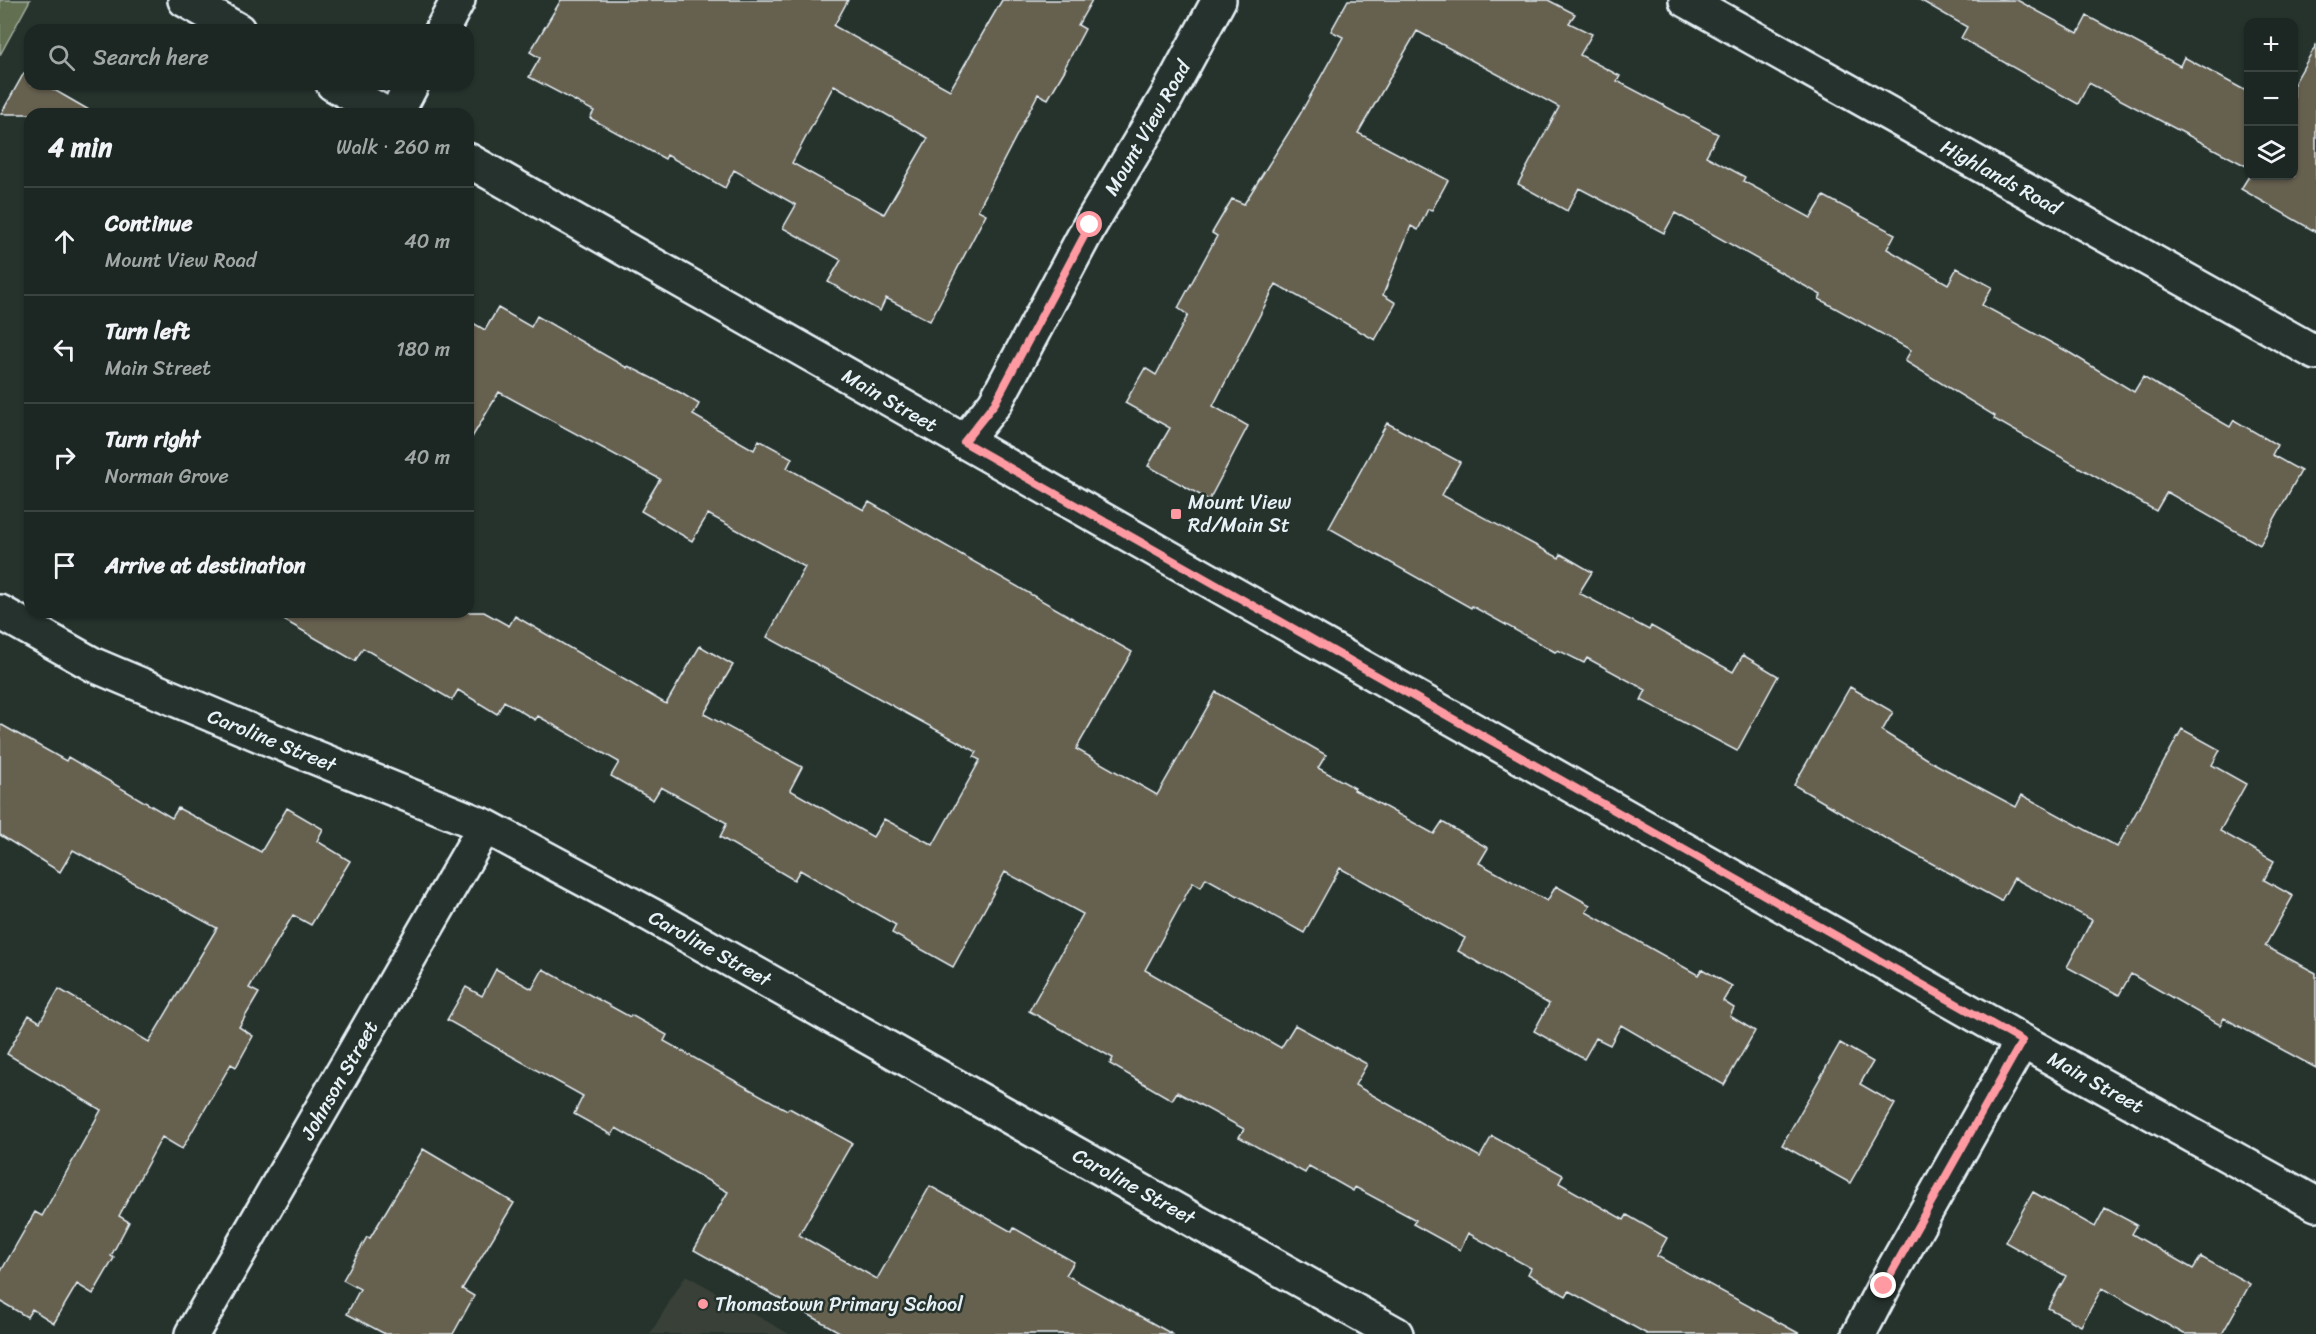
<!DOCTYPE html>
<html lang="en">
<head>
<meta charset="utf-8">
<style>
  body { margin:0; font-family:Sriracha,sans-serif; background:#252e2a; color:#f1f3f6 }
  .controls { position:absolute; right:18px; top:18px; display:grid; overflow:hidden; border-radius:12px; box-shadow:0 2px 4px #0004 }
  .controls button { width:54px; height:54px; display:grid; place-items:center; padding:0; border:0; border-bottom:2px solid #3a4340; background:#1c2622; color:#f1f3f6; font:30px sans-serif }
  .stop { position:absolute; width:18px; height:18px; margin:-14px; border:4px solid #ff9aa2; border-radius:50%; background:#fff }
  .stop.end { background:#ff9aa2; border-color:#fff; box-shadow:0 2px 6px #0008 }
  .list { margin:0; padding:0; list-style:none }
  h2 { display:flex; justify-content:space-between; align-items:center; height:78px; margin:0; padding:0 24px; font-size:26px }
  h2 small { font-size:20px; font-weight:400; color:#a0a5a5 }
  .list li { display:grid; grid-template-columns:39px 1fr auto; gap:18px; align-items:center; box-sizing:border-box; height:108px; padding:0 24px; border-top:2px solid #3a4340 }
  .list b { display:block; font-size:22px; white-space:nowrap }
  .list p { margin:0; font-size:20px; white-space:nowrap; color:#a0a5a5 }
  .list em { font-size:20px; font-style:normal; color:#a0a5a5 }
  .icon { flex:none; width:33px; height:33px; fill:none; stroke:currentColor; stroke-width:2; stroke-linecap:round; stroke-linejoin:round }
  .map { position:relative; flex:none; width:2316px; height:1334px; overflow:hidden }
  .search { position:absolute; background:#1c2622; box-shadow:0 2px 4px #0004; left:24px; top:24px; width:450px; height:66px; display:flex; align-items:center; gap:15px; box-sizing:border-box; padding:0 21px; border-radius:18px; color:#a0a5a5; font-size:22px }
  .panel { position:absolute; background:#1c2622; box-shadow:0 2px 4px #0004; left:24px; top:108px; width:450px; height:510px; border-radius:18px }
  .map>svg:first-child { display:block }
  .built { fill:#394037 }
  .green { fill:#627051; stroke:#a5b0a4; stroke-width:1.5 }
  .building { fill:#66604f; stroke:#e8f1f8; stroke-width:1.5; fill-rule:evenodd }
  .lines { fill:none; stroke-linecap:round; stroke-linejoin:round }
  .minor-casing { stroke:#e8f1f8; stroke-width:38 }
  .minor { stroke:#26332d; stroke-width:33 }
  .route { stroke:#ff9aa2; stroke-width:8 }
  .poi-dot { fill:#ff9aa2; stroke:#26332d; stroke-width:2 }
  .labels { text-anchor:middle; stroke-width:5; stroke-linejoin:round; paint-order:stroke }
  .street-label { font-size:20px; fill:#e8f1f8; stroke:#26332d }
  .poi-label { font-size:20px; fill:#e8f1f8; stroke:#26332d; text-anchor:start }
</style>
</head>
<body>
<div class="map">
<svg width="2316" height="1334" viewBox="0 0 2316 1334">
  <rect width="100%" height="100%" fill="#26332d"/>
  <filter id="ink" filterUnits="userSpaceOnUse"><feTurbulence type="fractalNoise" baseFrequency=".0167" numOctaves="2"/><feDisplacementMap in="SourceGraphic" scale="12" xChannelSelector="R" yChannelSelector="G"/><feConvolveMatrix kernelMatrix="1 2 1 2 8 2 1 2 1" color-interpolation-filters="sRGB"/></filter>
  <g filter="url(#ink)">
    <!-- built -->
    <path class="built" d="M686 1275 789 1334H650Z"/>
    <!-- green -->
    <path class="green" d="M0 0H30L0 55Z"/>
    <!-- building -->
    <path class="building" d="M561 0H848L834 26 950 90 1002 0H1092L1078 25 1085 29 1065 67 1066 68 1048 99 1038 94 978 210 986 214 930 321 886 298 880 311 828 282 841 260 783 228 796 205 734 170 725 188 667 155 665 159 590 118 594 111 529 77 540 58 530 52ZM834 85 928 138 884 214 792 163Z
      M1348 0H1548L1575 14 1569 23 1592 34 1580 55 1620 76 1617 81 1718 134 1706 156 1745 177 1743 181 1811 218 1824 196 1895 234 1887 249 1948 284 1957 268 1992 287 1982 305 2070 353 2134 392 2143 377 2230 427 2234 420 2277 445 2272 455 2301 471 2260 545 2167 492 2156 511 1994 419 1995 416 1905 361 1911 350 1819 299 1821 295 1675 213 1664 233 1579 188 1567 211 1518 184 1559 107 1417 31 1358 133 1448 180 1432 210 1428 209 1418 230 1411 226 1383 295 1396 303 1375 340 1276 284 1213 406 1248 426 1209 500 1148 466 1170 428 1125 403 1145 368 1156 375 1188 315 1178 308 1217 236 1212 233 1232 199 1244 204 1299 116 1343 37 1331 31Z
      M1920 0H2017L2078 33 2087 16 2180 66 2184 57 2248 92V167L2089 83 2078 104 1961 38 1967 27Z
      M2316 45V232L2241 189 2249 176H2294V84Z
      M24 73 30 76V84H44L96 114H1Z
      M498 308 531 327 537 316 627 368 628 366 681 393 699 404 693 415 754 450 759 440 792 458 787 468 864 510 869 502 1132 652 1076 749 1157 795 1216 692 1326 755 1318 768 1355 788 1354 790 1434 834 1442 822 1488 848 1479 863 1547 901 1556 886 1590 905 1586 912 1698 975 1702 969 1732 986 1723 1001 1734 1008 1730 1016 1755 1031 1724 1085 1621 1025 1610 1045 1596 1038 1584 1059 1534 1031 1549 1004 1458 951 1465 938 1340 868 1304 933 1206 878 1201 887 1193 882 1145 970 1281 1048 1295 1025 1367 1064 1355 1085 1480 1157 1492 1136 1563 1175 1559 1183 1624 1220 1627 1215 1667 1238 1657 1256 1800 1334H1647L1569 1291 1566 1296 1528 1274 1531 1268 1468 1233 1460 1250 1413 1224 1416 1220 1355 1187 1353 1191 1309 1166 1305 1173 1239 1137 1244 1129 1177 1092 1172 1100 1110 1064 1113 1058 1029 1011 1083 914 1005 872 953 967 892 933 896 925 800 870 794 880 720 837 727 823 661 787 653 800 611 776 619 762 538 716 535 720 504 701 497 714 458 690 452 700 363 648 355 661 270 612H484L509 626 515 616 666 704 700 646 733 665 704 714 802 767 790 790 873 837 884 819 933 845 980 760 974 757 977 752 767 637 805 567 708 514 692 541 641 511 660 479 499 392 468 444V320L485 330Z
      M1387 423 1460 462 1442 495 1559 558 1561 554 1592 572 1579 593 1649 630 1651 626 1733 672 1743 655 1778 676 1737 751 1641 700 1646 690 1587 658 1584 663 1558 650 1555 652 1472 606 1471 608 1329 528Z
      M1850 687 1893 712 1882 731 1928 760 2016 807 2022 795 2117 847 2182 729 2220 750 2212 765 2246 784 2220 831 2274 861 2264 880 2293 896 2265 946 2316 973V1068L2224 1018 2220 1025 2131 974 2119 995 2067 967 2092 920 2014 878 2001 901 1883 837 1794 785Z
      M0 724 66 761 68 757 172 818 178 808 261 852 287 808 323 829 317 841 350 861 311 925 293 915 249 988 259 993 239 1027 253 1036 236 1067 231 1064 182 1149 162 1137 119 1216 129 1222 111 1256 114 1258 93 1294 77 1284 54 1323 32 1309 27 1317 0 1301V1273L35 1212 42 1216 101 1110 7 1054 29 1015 40 1022 59 989 149 1042 217 928 73 850 60 872 0 835Z
      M496 969 532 989 543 969 630 1017 631 1015 667 1035 664 1041 787 1110 789 1108 852 1143 799 1235 877 1279 930 1186 1012 1232 1014 1228 1074 1262 1066 1275 1172 1334H843L694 1250 728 1192 616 1128 612 1135 574 1114 583 1096 447 1020 466 987 482 996Z
      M1840 1043 1873 1062 1860 1084 1895 1104 1850 1183 1782 1145Z
      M423 1149 514 1203 462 1289 474 1296 453 1334H385L347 1314 360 1289 343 1280 367 1237 370 1238Z
      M2033 1192 2095 1227 2105 1208 2137 1225 2132 1234 2193 1269 2201 1257 2250 1284 2222 1334H2184L2102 1288 2081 1326 2048 1308 2066 1276 2005 1242Z"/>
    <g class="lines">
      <defs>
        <path id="minor" d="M185 0 238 30
          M1686 0 2316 353
          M442 30 458 0
          M333 84 386 114
          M396 114 412 84
          M468 160 2022 1041 2316 1204
          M964 442 995 403 1090 225 1166 98 1219 0
          M0 612 94 665 260 735 485 826 651 915 1396 1334
          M192 1334 485 826
          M1859 1334 1884 1286 2022 1041"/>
      </defs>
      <!-- minor casing -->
      <use href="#minor" class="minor-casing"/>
      <!-- minor -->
      <use href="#minor" class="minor"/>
    </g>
  </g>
  <g class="lines" filter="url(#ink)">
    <!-- route -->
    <path class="route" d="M1090 225 995 403 964 442 2022 1041 1884 1286"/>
  </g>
  <!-- markers -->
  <g class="poi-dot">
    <rect x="1170" y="508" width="12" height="12" rx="3"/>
    <circle cx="703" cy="1304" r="6"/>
  </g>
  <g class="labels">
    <!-- street labels -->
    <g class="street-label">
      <text transform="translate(1147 128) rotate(-60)" y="7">Mount View Road</text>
      <text transform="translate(2001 177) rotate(29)" y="7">Highlands Road</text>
      <text transform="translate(890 400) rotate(30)" y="7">Main Street</text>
      <text transform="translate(272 740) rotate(22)" y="7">Caroline Street</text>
      <text transform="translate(710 948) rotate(29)" y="7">Caroline Street</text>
      <text transform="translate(339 1080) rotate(-60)" y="7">Johnson Street</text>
      <text transform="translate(2096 1082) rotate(29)" y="7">Main Street</text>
      <text transform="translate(1134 1186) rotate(29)" y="7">Caroline Street</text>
    </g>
    <!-- poi labels -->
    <g class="poi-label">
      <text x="1188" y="509">Mount View<tspan x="1188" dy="23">Rd/Main St</tspan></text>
      <text x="715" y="1311">Thomastown Primary School</text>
    </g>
  </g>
</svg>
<div class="controls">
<button>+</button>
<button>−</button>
<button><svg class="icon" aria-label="layers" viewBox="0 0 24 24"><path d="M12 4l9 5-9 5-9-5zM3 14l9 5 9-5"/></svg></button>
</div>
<div class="stop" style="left:1090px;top:225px"></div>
<div class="stop end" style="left:1884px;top:1286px"></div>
<div class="search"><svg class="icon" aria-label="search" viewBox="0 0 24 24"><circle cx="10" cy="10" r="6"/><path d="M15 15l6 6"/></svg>Search here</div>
<section class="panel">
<h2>4 min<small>Walk · 260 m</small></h2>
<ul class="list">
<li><svg class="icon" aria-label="ahead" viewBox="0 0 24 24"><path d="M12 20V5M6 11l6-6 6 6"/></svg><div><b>Continue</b><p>Mount View Road</p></div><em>40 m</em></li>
<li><svg class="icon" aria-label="left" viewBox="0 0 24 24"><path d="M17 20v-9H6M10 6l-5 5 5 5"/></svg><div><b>Turn left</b><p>Main Street</p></div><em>180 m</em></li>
<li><svg class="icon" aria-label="right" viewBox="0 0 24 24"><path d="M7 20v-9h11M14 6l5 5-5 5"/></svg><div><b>Turn right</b><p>Norman Grove</p></div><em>40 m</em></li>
<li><svg class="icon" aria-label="arrive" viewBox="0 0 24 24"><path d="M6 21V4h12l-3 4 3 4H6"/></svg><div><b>Arrive at destination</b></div></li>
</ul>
</section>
</div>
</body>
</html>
